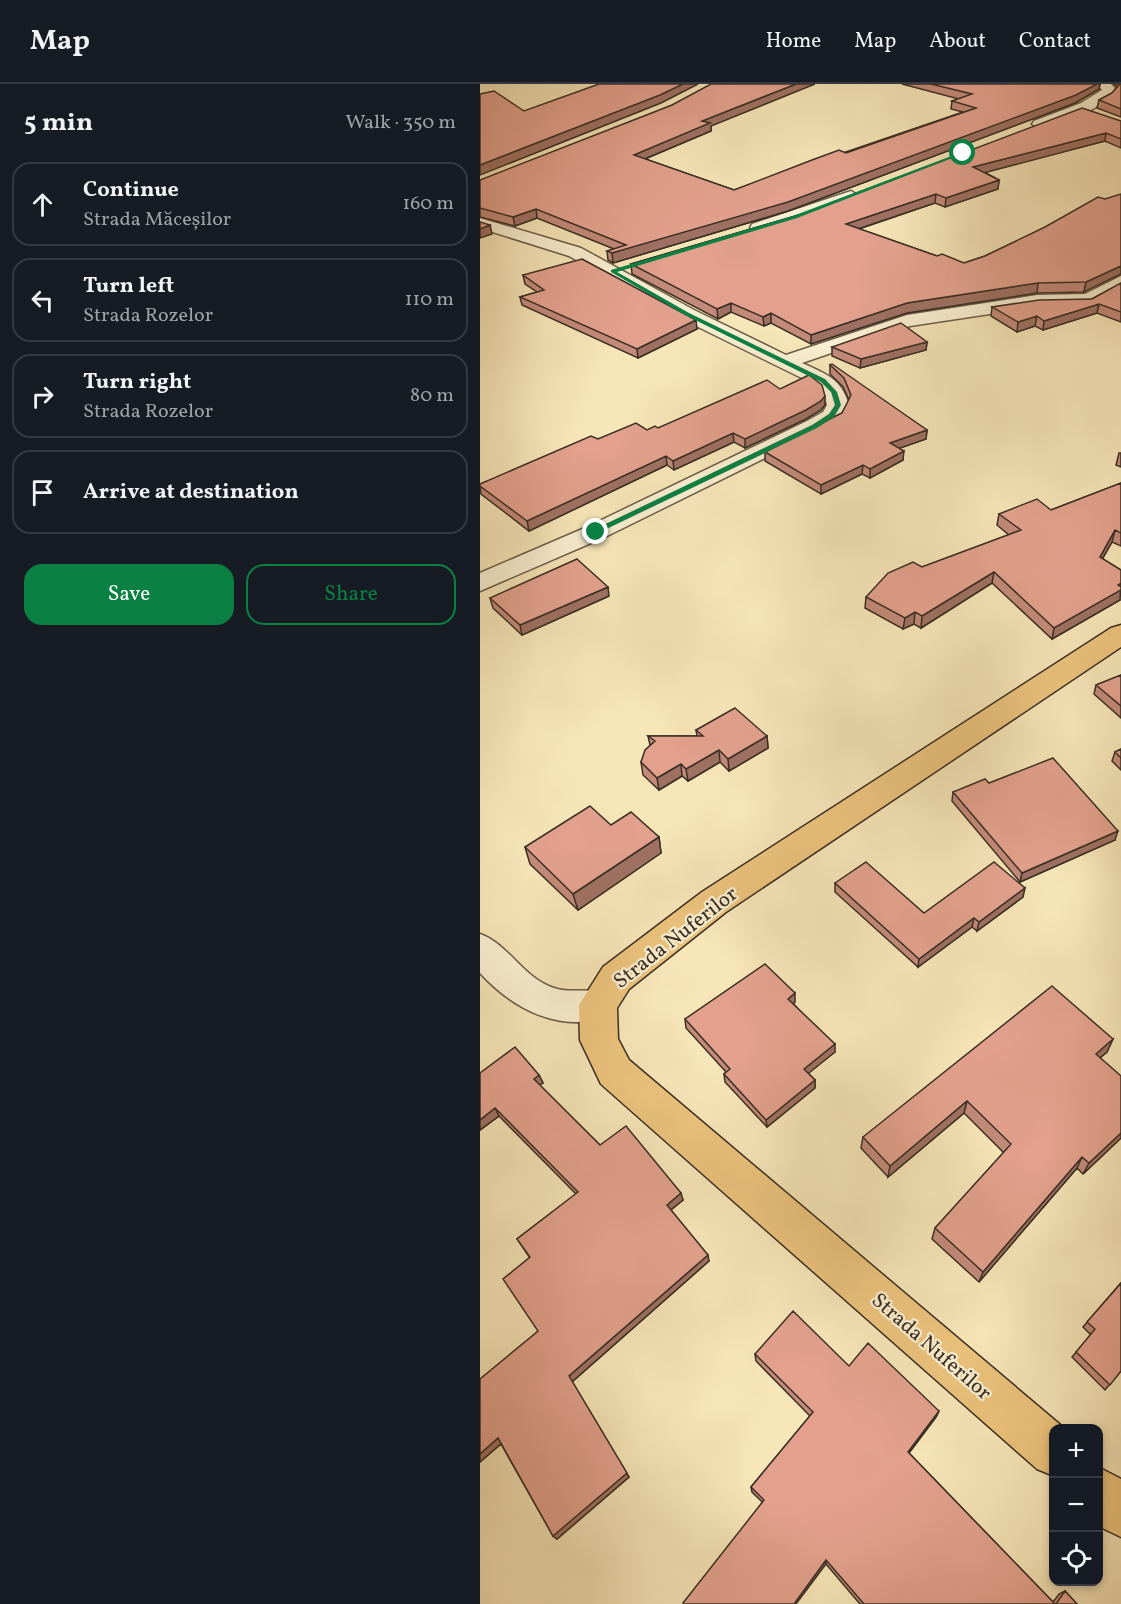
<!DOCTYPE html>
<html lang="en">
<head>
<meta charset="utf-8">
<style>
  body { margin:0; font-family:Vollkorn,serif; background:#20242c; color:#f1f3f6 }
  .controls { position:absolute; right:18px; bottom:18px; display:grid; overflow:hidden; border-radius:12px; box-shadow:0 3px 9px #0003 }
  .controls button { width:54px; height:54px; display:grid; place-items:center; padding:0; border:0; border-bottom:2px solid #363941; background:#171b24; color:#f1f3f6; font:30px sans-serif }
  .stop { position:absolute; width:18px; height:18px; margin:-14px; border:4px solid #0b8043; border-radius:50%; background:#fff }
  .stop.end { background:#0b8043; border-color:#fff; box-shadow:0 2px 6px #0008 }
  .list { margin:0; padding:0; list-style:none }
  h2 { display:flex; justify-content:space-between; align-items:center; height:78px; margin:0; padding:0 24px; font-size:26px }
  h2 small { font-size:20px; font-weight:400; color:#9ea1a6 }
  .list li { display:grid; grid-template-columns:39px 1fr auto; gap:18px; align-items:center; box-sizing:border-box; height:84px; margin:0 12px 12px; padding:0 12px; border:2px solid #363941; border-radius:18px }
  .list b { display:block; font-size:22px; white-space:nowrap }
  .list p { margin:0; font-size:20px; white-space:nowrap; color:#9ea1a6 }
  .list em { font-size:20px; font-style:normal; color:#9ea1a6 }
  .actions { display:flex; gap:12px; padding:18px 24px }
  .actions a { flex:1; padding:14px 0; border:2px solid #0b8043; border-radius:18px; text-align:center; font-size:21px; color:#0b8043 }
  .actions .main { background:#0b8043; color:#fff }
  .icon { flex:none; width:33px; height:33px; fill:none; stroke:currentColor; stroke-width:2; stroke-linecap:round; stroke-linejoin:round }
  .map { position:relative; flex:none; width:641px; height:1520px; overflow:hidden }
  header { display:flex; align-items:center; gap:36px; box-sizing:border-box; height:84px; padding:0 30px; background:#171b24; border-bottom:2px solid #363941 }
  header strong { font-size:28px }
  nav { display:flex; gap:33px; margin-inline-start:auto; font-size:21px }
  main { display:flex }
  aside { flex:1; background:#171b24 }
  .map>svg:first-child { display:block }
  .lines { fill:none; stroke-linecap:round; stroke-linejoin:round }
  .minor-casing { stroke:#695d49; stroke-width:3 }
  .major-casing { stroke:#3a2f24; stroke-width:3 }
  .minor { fill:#faefd1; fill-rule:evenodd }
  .major { fill:#ecc37c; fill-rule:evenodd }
  .wall { fill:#c38a79; stroke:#3a2f24; stroke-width:1.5 }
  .shaded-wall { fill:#9f7163; stroke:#3a2f24; stroke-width:1.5 }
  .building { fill:#e3a18d; stroke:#3a2f24; stroke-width:1.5 }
  .route { fill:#0b8043 }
  .labels { text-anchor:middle; stroke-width:4.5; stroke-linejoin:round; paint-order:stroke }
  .street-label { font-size:21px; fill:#3a2f24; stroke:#faefd1 }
</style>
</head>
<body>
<header>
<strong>Map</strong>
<nav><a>Home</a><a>Map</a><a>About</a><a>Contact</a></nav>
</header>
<main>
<aside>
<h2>5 min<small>Walk · 350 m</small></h2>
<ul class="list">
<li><svg class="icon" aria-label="ahead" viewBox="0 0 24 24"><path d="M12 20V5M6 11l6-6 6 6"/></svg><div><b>Continue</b><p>Strada Măceșilor</p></div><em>160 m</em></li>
<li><svg class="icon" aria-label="left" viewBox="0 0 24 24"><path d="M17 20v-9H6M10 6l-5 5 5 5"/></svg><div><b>Turn left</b><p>Strada Rozelor</p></div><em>110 m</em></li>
<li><svg class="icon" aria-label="right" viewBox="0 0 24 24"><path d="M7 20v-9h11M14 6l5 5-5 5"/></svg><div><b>Turn right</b><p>Strada Rozelor</p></div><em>80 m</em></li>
<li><svg class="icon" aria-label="arrive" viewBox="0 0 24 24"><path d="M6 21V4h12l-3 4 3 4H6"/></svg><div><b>Arrive at destination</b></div></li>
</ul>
<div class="actions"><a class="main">Save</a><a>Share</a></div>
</aside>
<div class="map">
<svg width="641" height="1520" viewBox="0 0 641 1520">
  <rect width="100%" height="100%" fill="#f7e6b8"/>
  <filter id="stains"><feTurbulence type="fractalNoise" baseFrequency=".00333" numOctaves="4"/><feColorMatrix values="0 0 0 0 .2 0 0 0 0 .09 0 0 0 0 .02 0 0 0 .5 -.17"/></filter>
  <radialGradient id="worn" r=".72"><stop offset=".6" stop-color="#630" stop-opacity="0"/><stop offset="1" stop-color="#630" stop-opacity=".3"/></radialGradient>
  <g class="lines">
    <defs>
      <path id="minor" d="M617 0H631L637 6C620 27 584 38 559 44L552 40 554 37 601 19 622 6Z
        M371 107 379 112 377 115 284 148H272L270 144 272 140Z
        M0 134 101 164 214 226 306 271 427 231 557 211 605 210 641 192V205L609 222 557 223 430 242 322 279C346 290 361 294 369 321L360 337 125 453 0 507V489L107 443 327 337 343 328 347 321 344 309 336 301 200 234 89 172 0 144Z
        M0 850C28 860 42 892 71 903 90 911 110 902 131 910L137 921 131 932C81 950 34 926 0 889Z"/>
      <path id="major" d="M641 541V563L246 828 149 905 137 924 138 955 149 976 584 1344H574V1392L557 1385 121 1000 100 956 99 921 123 883 222 808 631 544Z
        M618 1383 641 1395V1453L618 1442Z"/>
    </defs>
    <!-- minor casing -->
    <use href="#minor" class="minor-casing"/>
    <!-- major casing -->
    <use href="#major" class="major-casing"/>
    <!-- minor -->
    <use href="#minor" class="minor"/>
    <!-- major -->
    <use href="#major" class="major"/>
  </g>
  <!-- wall -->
  <path class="wall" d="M422 0H620L619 5 595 19 308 127 133 179 128 176 127 167 134 165 57 134 35 142 0 133V96L231 42V47L165 75 254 106 483 28 471 25 472 17 479 15Z
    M634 0H641V33L617 24 619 16 632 9 637 3Z
    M641 37V64L625 57 504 88 519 96 518 105 465 123 455 119 379 145 457 172 484 179 505 172 625 115 604 208 557 209 427 229 331 260 291 239 284 242 251 228 238 235 152 190 151 180Z
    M43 191 217 245 158 274 42 221 40 213 57 208 45 200Z
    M641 199V238L617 229 563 246 555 242 537 248 511 232 512 223 612 215Z
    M447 258 446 266 380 284 352 272V263Z
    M350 281 447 346 446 355 420 364 423 376 390 394 382 390 341 410 285 377V368L362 329 369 316 363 303 350 290Z
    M300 305 345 321 341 326 326 335 265 364 254 358 194 386 187 381 49 447 1 410 0 400 118 355 178 344Z
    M639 369H641V383L636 381Z
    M641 399V462L632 458 623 474 640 516 572 555 512 499 441 544 434 540 423 545 385 524 386 513 442 483 529 451 517 441 519 430 571 426Z
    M129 512 42 551 13 524 10 514Z
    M641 591V634L614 610 616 601Z
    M216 646 287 652 288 664 249 687 240 678 208 697 202 692 179 706 163 691 161 678 170 661 168 652H217Z
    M641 665V686L632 677 635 668Z
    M509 699 635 756 540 798 472 717 473 708Z
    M131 741 179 753 181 769 98 826 50 780 45 763Z
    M355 799 444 829 543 813 497 847 492 843 438 883 355 808Z
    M315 918 313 919 355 968 328 989 335 996V1004L287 1043 245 998 244 990 246 988 206 944 205 935Z
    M633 955 627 968 620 974 641 1054 603 1090 597 1084 499 1198 452 1155 455 1144 524 1069 484 1029 408 1093 381 1064 383 1053Z
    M0 989 59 991 63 999 59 1001 120 1061 203 1116 191 1126 229 1177 92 1298 149 1393 77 1455 73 1452 21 1360 0 1378 58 1247 50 1174 37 1155 96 1110 19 1032 0 1046Z
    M641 1199V1287L625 1306 592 1273 611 1251 603 1243Z
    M275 1270 369 1282 459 1327 456 1333 429 1369 573 1518 579 1510 585 1507 597 1520H380L346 1480 272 1408 271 1403 330 1332 276 1277Z"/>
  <!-- shaded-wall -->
  <path class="shaded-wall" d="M203 0H218L181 19 0 91V81Z
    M316 0H335L231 42V47L155 79 154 71 222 37Z
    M617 0H620L619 5 595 19 308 127 133 179 132 169Z
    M626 49 625 57 492 92 493 83Z
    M519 96 518 105 465 123 466 114Z
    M456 110 455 119 366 149V140Z
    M56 125 57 134 35 142 33 133Z
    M10 141 12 150 0 154V145Z
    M641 182V190L604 208 606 198Z
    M558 199 557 209 427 229 331 260V251L427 219Z
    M251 219V228L238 235 237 225Z
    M619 220 617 229 563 246 564 237Z
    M291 229V239L284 242 283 233Z
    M557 232 555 242 537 248 538 238Z
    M216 236 217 245 158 274 157 265Z
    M447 258 446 266 380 284 381 275Z
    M345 312V321L341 326 326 335 265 364V355Z
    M447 346 446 355 409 368 410 359Z
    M253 349 254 358 194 386 193 377Z
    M424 367 423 376 390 394V385Z
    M186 372 187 381 49 447 47 437Z
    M383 381 382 390 341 410V401Z
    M635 446 632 458 617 484 620 473Z
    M514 488 512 499 441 544 442 532Z
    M641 499 640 516 572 555 574 544Z
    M128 503 129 512 42 551 40 541Z
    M435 528 434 540 423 545 425 534Z
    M287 652 288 664 249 687 248 675Z
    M239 666 240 678 208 697 206 685Z
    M201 680 202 692 179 706 177 694Z
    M638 747 635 756 540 798 542 789Z
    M179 753 181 769 98 826 93 810Z
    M545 804 543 813 497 847 499 838Z
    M494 834 492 843 438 883 439 875Z
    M315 909V918L308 923V915Z
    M633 955 627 968 610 982 616 970Z
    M355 960V968L324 993V985Z
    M59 991 63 999 57 1003 54 995Z
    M335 996V1004L287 1043 286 1036Z
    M487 1017 484 1029 408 1093 410 1082Z
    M15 1024 19 1032 0 1046V1036Z
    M641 1049V1054L603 1090 609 1079Z
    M602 1073 597 1084 499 1198 503 1188Z
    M201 1109 203 1116 188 1128 187 1121Z
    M228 1171 229 1177 92 1298 149 1393 77 1455 73 1452 89 1292Z
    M459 1327 456 1333 425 1374 428 1368Z
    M18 1354 23 1358 0 1378V1370Z
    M346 1476V1480L316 1520H314Z"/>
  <!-- building -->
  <path class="building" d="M119 0H203L180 11 0 81V10L14 7 44 27Z
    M231 0H316L222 37 230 39 154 71 254 106 332 76 359 66 366 69 496 24 472 17 492 10 451 0H617L596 11 308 118 132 169 127 167 146 161 56 125 33 133 0 124V96L192 21Z
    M640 0H641V25L619 16 632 9Z
    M602 24 641 37V55L626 49 493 83 519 96 466 114 456 110 366 140 457 172 462 170 484 179 505 172 565 143 618 113 625 115 641 110V182L606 198 558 199 427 219 331 251 291 229 283 233 251 219 237 225 151 180 322 130Z
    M0 138 10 141 0 145Z
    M102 175 216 236 157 265 40 213 64 206 43 191Z
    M641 199V228L619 220 564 237 557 232 538 238 512 223 559 216 612 215Z
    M421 239 447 258 381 275 352 263Z
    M352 280 447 346 410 359 424 367 390 385 383 381 341 401 285 368 362 329 371 311 364 294 350 281Z
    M329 291 342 301 345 312 341 317 326 326 265 355 253 349 193 377 186 372 47 437 0 402V400L111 352 118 355 156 339 167 346 175 342 178 344 287 296 300 305Z
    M641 399V449L635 446 620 473 641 486V499L638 501 641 503V506L574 544 514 488 442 532 435 528 425 534 386 513 408 489 433 478 442 483 541 446 519 430 557 415 571 426Z
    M97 475 128 503 40 541 10 514Z
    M641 591V622L616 601Z
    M255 624 287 652 248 675 239 666 206 685 201 680 177 694 161 678 165 666 175 657 168 652H223L216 646Z
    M641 665V674L635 668Z
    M573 674 638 747 542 789 473 708 505 695 509 699Z
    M110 722 131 741 151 728 179 753 93 810 45 763Z
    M386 778 444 829 514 778 545 804 499 838 494 834 439 875 355 799Z
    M285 880 315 909 308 915 355 960 324 985 335 996 286 1036 244 990 250 985 205 935Z
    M572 902 633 955 616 970 641 992V1049L609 1079 602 1073 503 1188 455 1144 531 1060 487 1017 410 1082 383 1053Z
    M35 963 59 991 54 995 120 1061 146 1042 201 1109 187 1121 228 1171 89 1292 147 1389 73 1452 18 1354 0 1370V1295L58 1247 23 1195 50 1173 37 1155 98 1108 15 1024 0 1036V989Z
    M641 1199V1287L630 1301 596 1268 615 1245 607 1238Z
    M313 1227 369 1282 388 1259 459 1327 428 1368 575 1520H384L346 1476 314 1520H204L203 1519 284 1416 271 1403 333 1328 275 1270Z
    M585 1507 597 1520H576Z"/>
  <!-- route -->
  <path class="route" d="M482 68 485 69 317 134 137 188 209 229 345 295 357 308 361 321 354 333 337 344 118 449H113V446L332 341 349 330 355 321 351 308 341 298 205 231 131 188V186L313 132Z"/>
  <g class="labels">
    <!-- street labels -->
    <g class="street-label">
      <text transform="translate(195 853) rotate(-38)" y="7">Strada Nuferilor</text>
      <text transform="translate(452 1262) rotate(41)" y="7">Strada Nuferilor</text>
    </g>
  </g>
  <rect width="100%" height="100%" filter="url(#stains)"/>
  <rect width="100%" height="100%" fill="url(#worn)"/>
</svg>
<div class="controls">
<button>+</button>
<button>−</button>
<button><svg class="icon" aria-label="locate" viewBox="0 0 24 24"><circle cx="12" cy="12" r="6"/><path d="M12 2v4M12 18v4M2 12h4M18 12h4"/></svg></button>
</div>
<div class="stop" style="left:483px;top:69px"></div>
<div class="stop end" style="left:116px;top:448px"></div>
</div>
</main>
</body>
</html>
